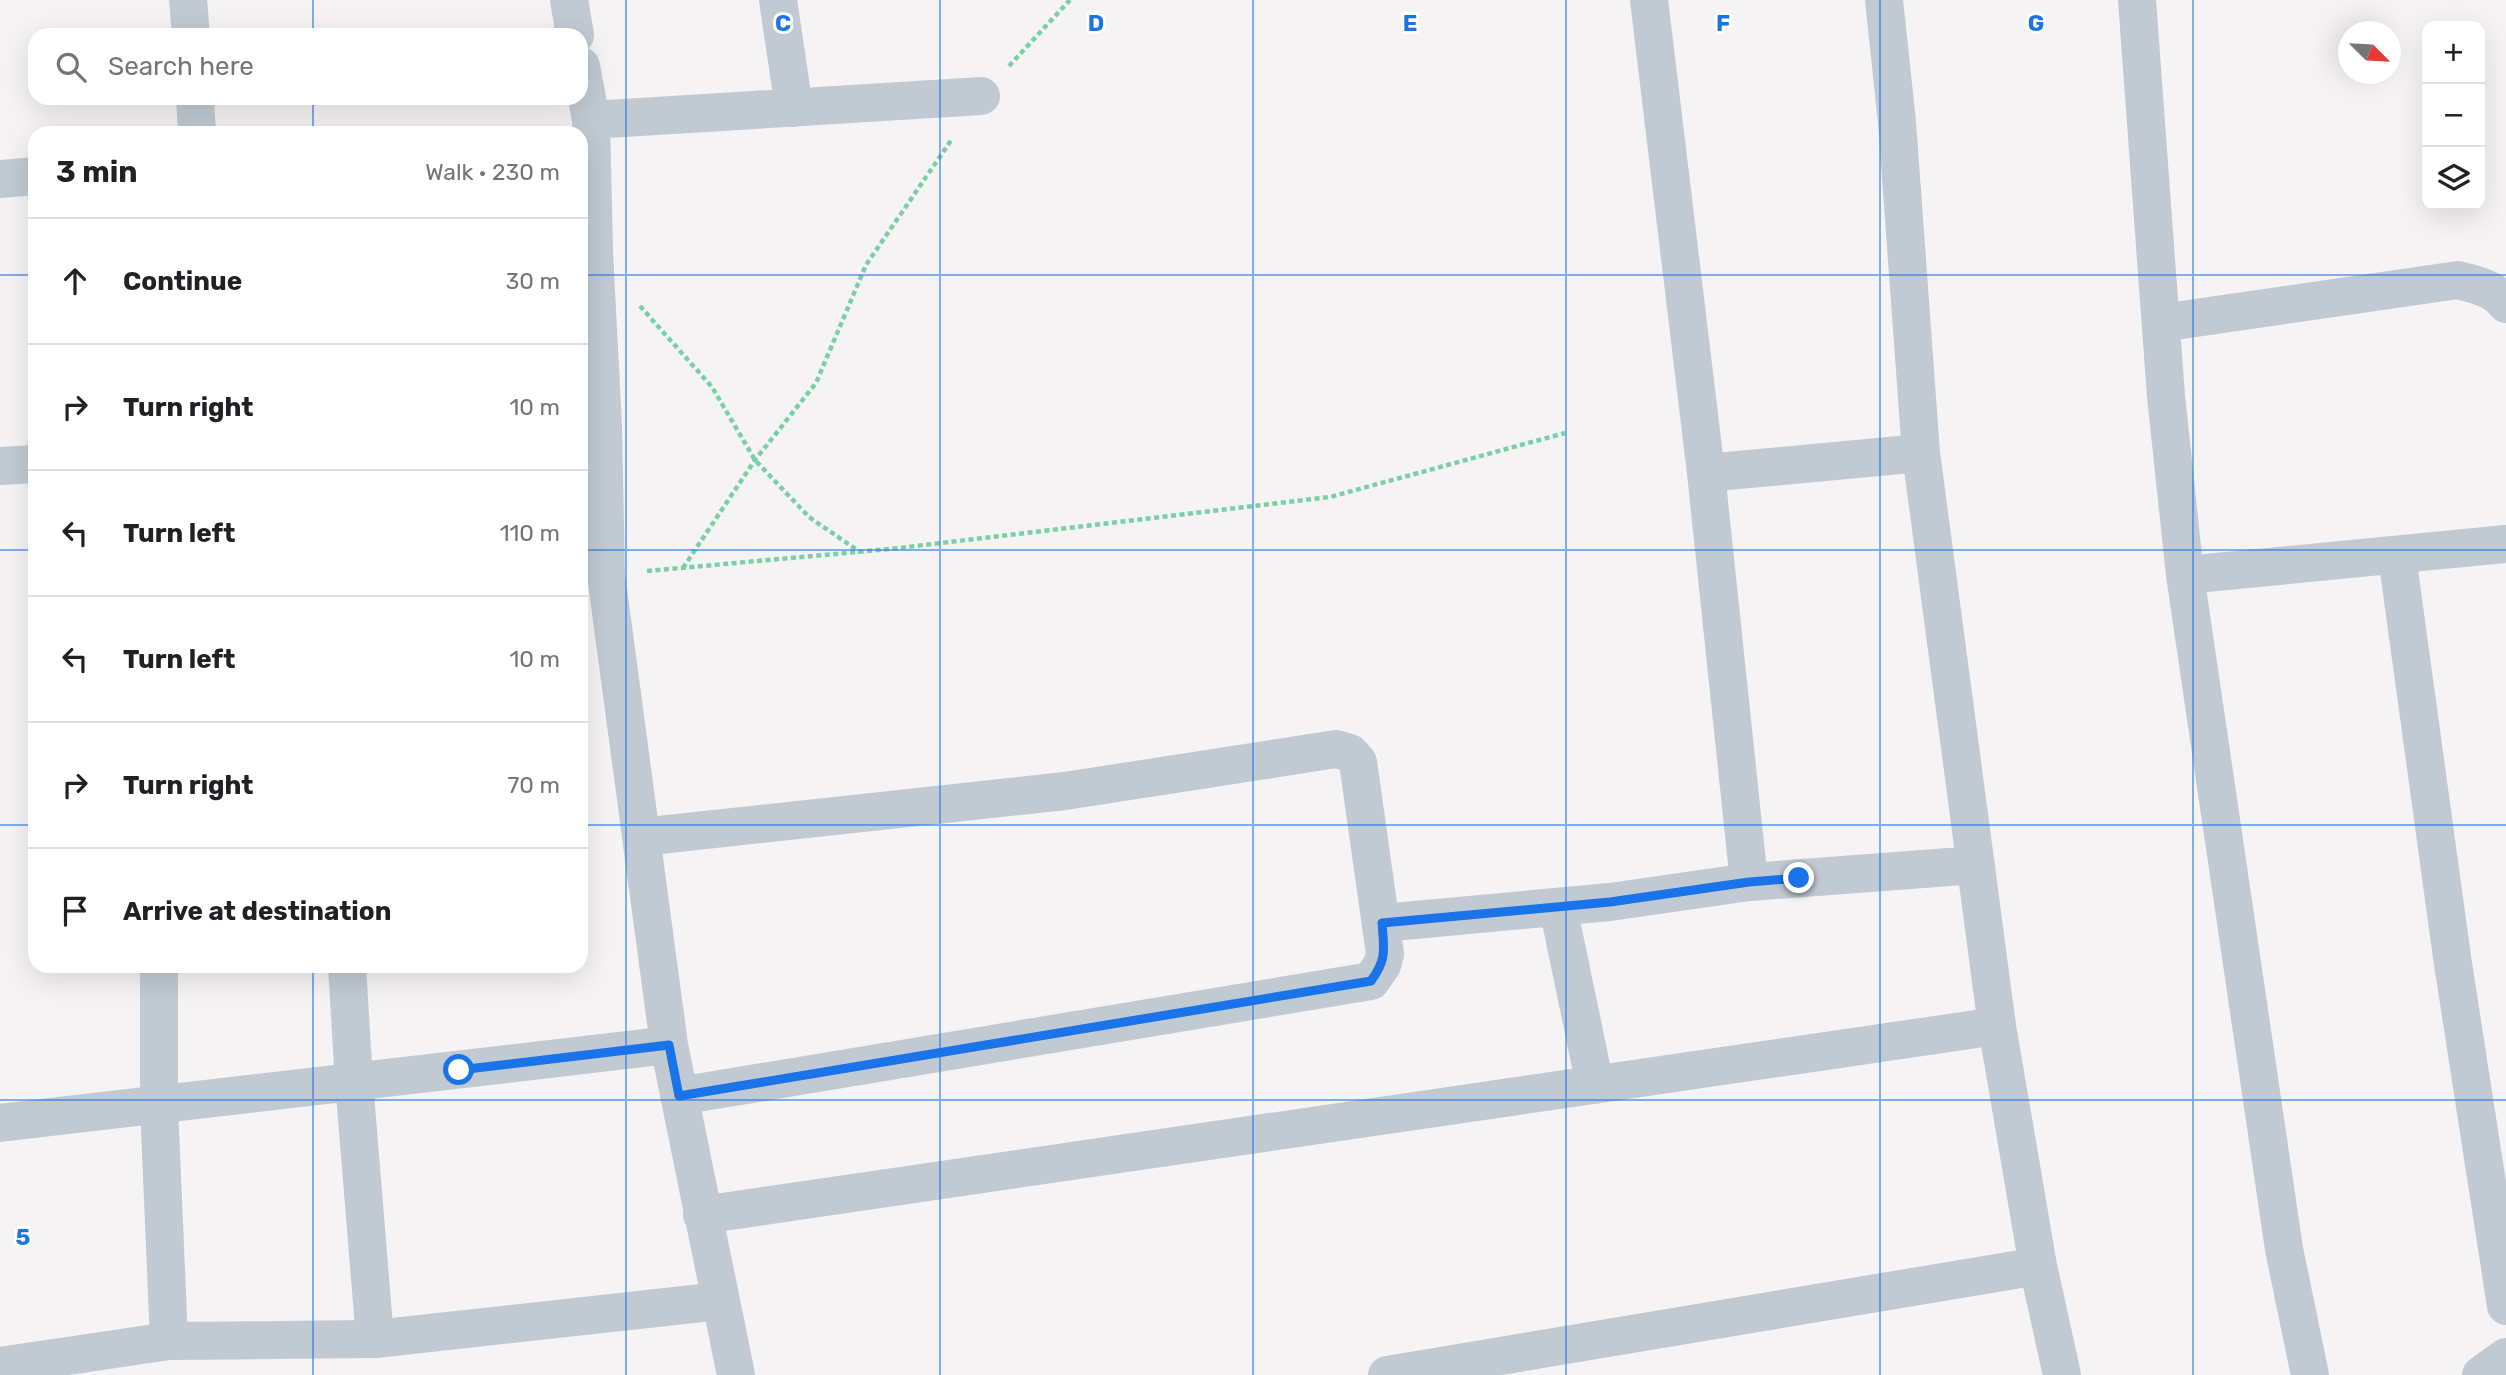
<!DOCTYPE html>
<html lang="en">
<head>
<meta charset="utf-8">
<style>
  body { margin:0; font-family:Rubik,sans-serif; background:#f6f6f6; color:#202124 }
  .controls { position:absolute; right:21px; top:21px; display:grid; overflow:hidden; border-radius:14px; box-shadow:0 7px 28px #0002 }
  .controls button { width:63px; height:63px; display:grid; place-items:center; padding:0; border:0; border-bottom:2px solid #e0e0e0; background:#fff; color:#202124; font:35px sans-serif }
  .compass { position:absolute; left:2338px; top:21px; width:63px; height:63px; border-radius:50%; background:#fff; box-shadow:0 7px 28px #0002; rotate:114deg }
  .stop { position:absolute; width:21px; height:21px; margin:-16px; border:5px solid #1a73e8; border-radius:50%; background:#fff }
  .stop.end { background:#1a73e8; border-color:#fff; box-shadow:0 2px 7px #0008 }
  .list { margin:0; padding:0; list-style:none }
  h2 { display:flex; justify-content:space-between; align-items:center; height:91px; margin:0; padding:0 28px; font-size:30px }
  h2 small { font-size:23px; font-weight:400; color:#757577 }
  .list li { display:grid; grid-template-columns:46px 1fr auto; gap:21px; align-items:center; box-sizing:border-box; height:126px; padding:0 28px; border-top:2px solid #e0e0e0 }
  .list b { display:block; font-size:26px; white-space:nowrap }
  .list em { font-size:23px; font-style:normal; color:#757577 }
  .icon { flex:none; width:38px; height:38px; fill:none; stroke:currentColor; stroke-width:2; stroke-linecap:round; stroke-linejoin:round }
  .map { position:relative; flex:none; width:2506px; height:1375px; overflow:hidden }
  .search { position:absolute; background:#fff; box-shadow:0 7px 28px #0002; left:28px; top:28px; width:560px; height:77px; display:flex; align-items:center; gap:18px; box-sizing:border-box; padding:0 24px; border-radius:21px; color:#757577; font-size:26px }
  .panel { position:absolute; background:#fff; box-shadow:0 7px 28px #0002; left:28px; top:126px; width:560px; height:847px; border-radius:21px }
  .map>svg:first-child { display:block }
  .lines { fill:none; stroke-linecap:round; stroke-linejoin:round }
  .path { stroke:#7ad0a6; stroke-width:4.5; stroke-dasharray:5 3.5; stroke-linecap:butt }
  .minor { stroke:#c1cad2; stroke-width:38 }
  .route { stroke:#1a73e8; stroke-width:9 }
  .grid { fill:none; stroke:#1a73e8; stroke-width:2; stroke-opacity:0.55 }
  .grid-label { font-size:23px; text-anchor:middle; font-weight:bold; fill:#1a73e8; stroke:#fff; stroke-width:6; stroke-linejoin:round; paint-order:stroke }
</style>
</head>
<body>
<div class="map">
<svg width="2506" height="1375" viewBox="0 0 2506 1375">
  <rect width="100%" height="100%" fill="#f5f3f3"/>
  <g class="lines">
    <!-- path -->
    <path class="path" d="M1009 66 1070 0
      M640 306 712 387 755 460 809 517 860 552
      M683 568 755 460 816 383 866 265 952 139
      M647 571 890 549 1330 497 1565 433"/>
    <!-- minor -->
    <path class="minor" d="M188 0 191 35
      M569 0 575 35
      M778 0 794 108
      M1649 0 1706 473 1749 882
      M1884 0 1897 122 1921 453 1997 1026 2038 1266 2062 1375
      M2137 0 2166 396 2185 575 2284 1249 2310 1375
      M581 66 591 120 594 252 603 426 606 575 669 1045 736 1375
      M195 98 197 133
      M591 120 981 96
      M0 179 35 176
      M2161 323 2458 280C2474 284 2496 289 2506 304
      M0 466 35 464
      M1706 473 1921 453
      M2397 556 2452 957 2506 1306
      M2185 575 2506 544
      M641 837 1065 791 1336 749 1350 753 1358 762 1385 954 1382 965 1371 981 679 1096
      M1558 907 1595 1085
      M1382 923 1610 902 1749 882 1976 865
      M159 966V1105L169 1341
      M347 966 354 1082 375 1339
      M0 1123 669 1045
      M702 1215 1997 1026
      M0 1366 169 1341 375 1339 720 1301
      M1387 1375 2038 1266
      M2481 1375 2506 1357"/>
  </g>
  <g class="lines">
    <!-- route -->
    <path class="route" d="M459 1070 669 1045 679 1096 1371 981C1387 959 1384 950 1382 923L1610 902 1749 882 1799 878"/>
  </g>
  <!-- grid -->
  <path class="grid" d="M313 0V35M626 0V1375M940 0V1375M1253 0V1375M1566 0V1375M1880 0V1375M2193 0V1375M313 98V133M0 275H35M581 275H2506M0 550H35M581 550H2506M0 825H35M581 825H2506M313 966V1375M0 1100H2506"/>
  <g class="grid-label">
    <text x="783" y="31">C</text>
    <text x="1096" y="31">D</text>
    <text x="1410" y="31">E</text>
    <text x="1723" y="31">F</text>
    <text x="2036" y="31">G</text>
    <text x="23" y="1245">5</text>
  </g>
</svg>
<div class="controls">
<button>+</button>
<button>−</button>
<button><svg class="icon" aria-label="layers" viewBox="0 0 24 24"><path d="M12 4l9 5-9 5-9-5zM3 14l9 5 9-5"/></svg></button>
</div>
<svg class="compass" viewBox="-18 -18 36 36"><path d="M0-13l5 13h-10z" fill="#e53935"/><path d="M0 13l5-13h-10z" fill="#757577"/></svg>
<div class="stop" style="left:459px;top:1070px"></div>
<div class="stop end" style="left:1799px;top:878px"></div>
<div class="search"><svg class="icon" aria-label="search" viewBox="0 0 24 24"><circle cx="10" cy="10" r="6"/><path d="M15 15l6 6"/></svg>Search here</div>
<section class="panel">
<h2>3 min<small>Walk · 230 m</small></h2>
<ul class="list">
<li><svg class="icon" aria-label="ahead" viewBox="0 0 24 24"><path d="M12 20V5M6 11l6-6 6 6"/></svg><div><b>Continue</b></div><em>30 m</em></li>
<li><svg class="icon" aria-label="right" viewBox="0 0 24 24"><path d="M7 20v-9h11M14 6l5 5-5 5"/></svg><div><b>Turn right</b></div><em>10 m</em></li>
<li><svg class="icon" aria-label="left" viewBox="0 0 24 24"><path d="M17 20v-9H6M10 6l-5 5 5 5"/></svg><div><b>Turn left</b></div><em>110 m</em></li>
<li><svg class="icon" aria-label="left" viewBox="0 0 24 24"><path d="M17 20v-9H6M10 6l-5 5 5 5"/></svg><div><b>Turn left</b></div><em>10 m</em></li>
<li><svg class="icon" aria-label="right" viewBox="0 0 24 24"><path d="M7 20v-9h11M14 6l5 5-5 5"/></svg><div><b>Turn right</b></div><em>70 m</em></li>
<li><svg class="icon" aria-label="arrive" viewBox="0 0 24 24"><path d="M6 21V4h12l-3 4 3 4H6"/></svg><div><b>Arrive at destination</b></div></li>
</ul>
</section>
</div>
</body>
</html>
